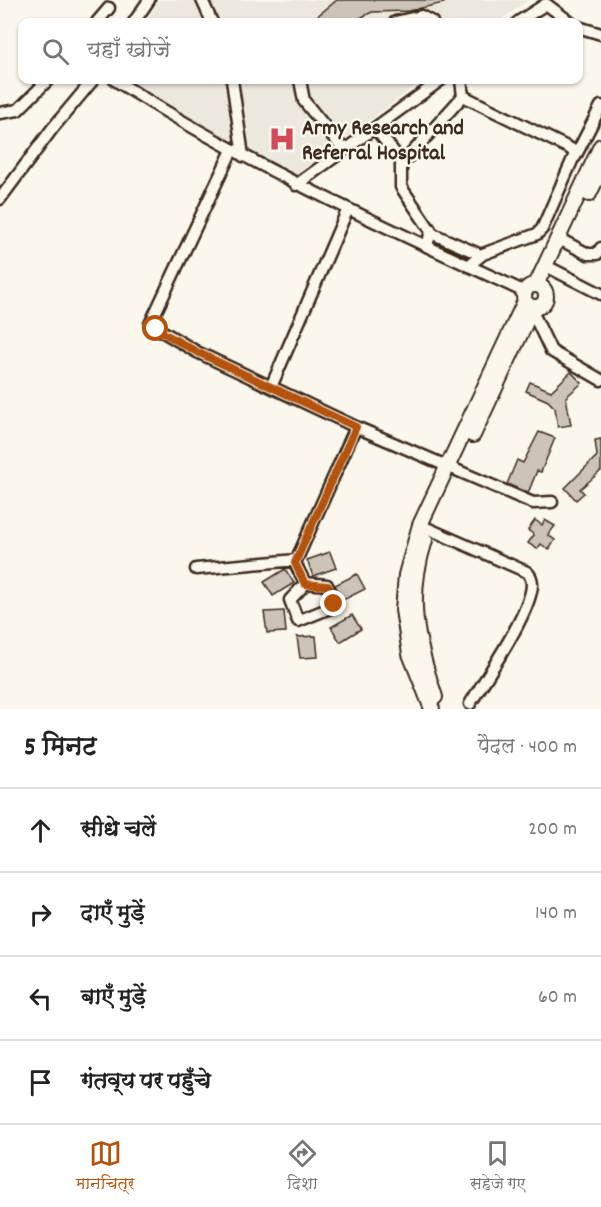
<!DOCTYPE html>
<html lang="hi">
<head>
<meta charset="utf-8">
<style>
  body { margin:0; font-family:Dekko,"Playpen Sans Deva",sans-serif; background:#f2f2f2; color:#222 }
  .stop { position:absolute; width:18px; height:18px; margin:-14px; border:4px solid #b45309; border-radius:50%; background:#fff }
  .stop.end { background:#b45309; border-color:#fff; box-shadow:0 2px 6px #0008 }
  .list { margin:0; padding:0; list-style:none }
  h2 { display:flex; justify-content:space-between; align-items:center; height:78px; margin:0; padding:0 24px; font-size:26px }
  h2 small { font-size:20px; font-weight:400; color:#767676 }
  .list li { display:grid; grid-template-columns:39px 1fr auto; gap:18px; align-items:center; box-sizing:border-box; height:84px; padding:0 24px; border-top:2px solid #e0e0e0 }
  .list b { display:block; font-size:22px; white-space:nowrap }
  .list em { font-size:20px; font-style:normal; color:#767676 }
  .icon { flex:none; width:33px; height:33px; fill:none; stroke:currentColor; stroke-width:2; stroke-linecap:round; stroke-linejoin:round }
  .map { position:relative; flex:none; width:601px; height:709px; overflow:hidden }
  .search { position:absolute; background:#fff; box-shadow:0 2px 4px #0004; left:18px; right:18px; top:18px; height:66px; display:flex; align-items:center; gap:15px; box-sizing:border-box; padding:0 21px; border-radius:12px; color:#767676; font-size:22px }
  .sheet { height:414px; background:#fff }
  nav { display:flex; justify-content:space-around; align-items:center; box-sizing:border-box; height:84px; border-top:2px solid #e0e0e0; background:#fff; font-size:16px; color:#767676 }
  nav a { display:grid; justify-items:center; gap:3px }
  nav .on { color:#b45309 }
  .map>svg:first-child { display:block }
  .built { fill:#ede8dd }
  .building { fill:#ccc4b9; stroke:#3b2a1e; stroke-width:1.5 }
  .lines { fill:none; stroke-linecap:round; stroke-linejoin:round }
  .minor-casing { stroke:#3b2a1e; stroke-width:15 }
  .major-casing { stroke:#3b2a1e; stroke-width:18 }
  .minor { stroke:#fbf7ec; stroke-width:10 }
  .major { stroke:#fbf7ec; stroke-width:14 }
  .route { stroke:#b45309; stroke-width:8 }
  .labels { text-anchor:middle; stroke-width:5; stroke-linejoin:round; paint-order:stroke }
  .poi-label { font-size:22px; font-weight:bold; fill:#3b2a1e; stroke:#fbf7ec; text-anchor:start }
</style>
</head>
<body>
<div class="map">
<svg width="601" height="709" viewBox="0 0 601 709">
  <rect width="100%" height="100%" fill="#fbf7ec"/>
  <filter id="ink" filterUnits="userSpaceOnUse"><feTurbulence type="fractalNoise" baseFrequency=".0167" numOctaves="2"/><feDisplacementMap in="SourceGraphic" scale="12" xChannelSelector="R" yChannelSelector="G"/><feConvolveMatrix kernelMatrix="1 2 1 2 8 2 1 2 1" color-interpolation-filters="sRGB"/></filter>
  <g filter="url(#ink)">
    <!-- built -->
    <path class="built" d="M160 0H526L527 1 498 22H144Z
      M127 80H423L297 175 255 159 175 113Z"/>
    <!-- building -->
    <path class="building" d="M337 0H444V3L408 11 372 12 360 18 365 22H310Z
      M571 372 582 383 566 397 571 425 558 427 555 408 548 401 526 391 530 382 551 391Z
      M539 432 555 438 541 472 537 471 528 493 507 484 517 460 523 463Z
      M601 439V471L580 489 584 493 576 500 565 488 597 456 595 440Z
      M535 520 542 525 545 520 555 526 548 535 555 540 549 550 541 544 537 549 528 543 534 535 528 530Z
      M330 552 336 568 313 576 307 560Z
      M285 569 294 583 273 596 264 582Z
      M357 574 365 589 343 600 335 585Z
      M284 611 286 632 267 633 264 612Z
      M352 615 361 629 340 642 331 627Z
      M316 636 318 657 300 658 297 637Z"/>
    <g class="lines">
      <defs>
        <path id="minor" d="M202 0 212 22
          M97 22 109 8
          M134 22 149 0
          M395 22 421 16 432 22
          M518 22 546 4 570 22
          M578 27 601 34
          M115 80C245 164 385 227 525 292
          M232 80 243 156
          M300 80 304 101 344 150
          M461 80 463 96 571 149 575 154 542 229 537 234 483 254 468 266
          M0 113 18 110 48 80
          M375 128 401 161V187L431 231 427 246
          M232 150 150 324 197 352 356 427
          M575 157 601 106
          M402 164 463 96
          M296 185 441 80
          M0 199 52 129 93 80
          M431 233 481 255
          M565 242 588 254H597L601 248
          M552 269 601 294
          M532 311 551 351 601 380
          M271 387 347 211
          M420 525 527 572C530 575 532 579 532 584 532 611 485 679 470 704
          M196 569 296 560
          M305 584 290 600 298 621 330 608 335 603 327 585 305 583 295 563 356 427 533 503 552 502"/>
        <path id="major" d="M589 194 601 169
          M536 285 601 146
          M524 296a11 11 0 1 1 22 0a11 11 0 1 1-22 0Z
          M473 435 533 307
          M425 540C406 599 416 640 435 697
          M432 709 410 654 403 610 406 575 420 525 525 301"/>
      </defs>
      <!-- minor casing -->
      <use href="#minor" class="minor-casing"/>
      <!-- major casing -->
      <use href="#major" class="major-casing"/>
      <!-- minor -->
      <use href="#minor" class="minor"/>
      <!-- major -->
      <use href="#major" class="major"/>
    </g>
  </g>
  <g class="lines" filter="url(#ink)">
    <!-- route -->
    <path class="route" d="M156 329 197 352 356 427 295 563 305 584 328 586 335 597 334 604"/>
  </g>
  <!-- icons -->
  <defs>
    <symbol id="hospital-bare" viewBox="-9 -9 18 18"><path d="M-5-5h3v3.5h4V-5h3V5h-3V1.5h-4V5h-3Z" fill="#d1495b" stroke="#fbf7ec" stroke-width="2.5" paint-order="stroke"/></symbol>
  </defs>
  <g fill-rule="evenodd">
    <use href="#hospital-bare" x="263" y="120" width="38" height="38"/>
  </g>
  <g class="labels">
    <!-- poi labels -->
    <g class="poi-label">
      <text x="302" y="134">Army Research and<tspan x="302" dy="25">Referral Hospital</tspan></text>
    </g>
  </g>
</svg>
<div class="stop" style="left:156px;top:329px"></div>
<div class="stop end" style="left:334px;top:604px"></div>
<div class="search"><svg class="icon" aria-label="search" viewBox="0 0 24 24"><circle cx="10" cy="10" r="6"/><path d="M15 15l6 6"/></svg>यहाँ खोजें</div>
</div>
<section class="sheet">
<h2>5 मिनट<small>पैदल · 400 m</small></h2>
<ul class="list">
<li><svg class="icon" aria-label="ahead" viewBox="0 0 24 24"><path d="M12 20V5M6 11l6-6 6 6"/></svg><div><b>सीधे चलें</b></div><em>200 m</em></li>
<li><svg class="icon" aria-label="right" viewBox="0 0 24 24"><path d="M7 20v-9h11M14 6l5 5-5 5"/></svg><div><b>दाएँ मुड़ें</b></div><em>140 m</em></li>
<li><svg class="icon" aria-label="left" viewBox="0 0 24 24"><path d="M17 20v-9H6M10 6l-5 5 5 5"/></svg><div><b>बाएँ मुड़ें</b></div><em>60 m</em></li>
<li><svg class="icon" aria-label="arrive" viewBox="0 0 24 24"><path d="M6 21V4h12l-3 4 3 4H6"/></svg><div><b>गंतव्य पर पहुँचे</b></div></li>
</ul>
</section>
<nav>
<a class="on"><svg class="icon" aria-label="map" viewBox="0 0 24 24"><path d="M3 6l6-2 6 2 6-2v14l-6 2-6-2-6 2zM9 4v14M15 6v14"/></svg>मानचित्र</a>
<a><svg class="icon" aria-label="directions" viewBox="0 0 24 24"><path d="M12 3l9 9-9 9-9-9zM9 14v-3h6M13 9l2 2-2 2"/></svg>दिशा</a>
<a><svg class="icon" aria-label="saved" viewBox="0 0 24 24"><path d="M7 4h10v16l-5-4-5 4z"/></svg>सहेजे गए</a>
</nav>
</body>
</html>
